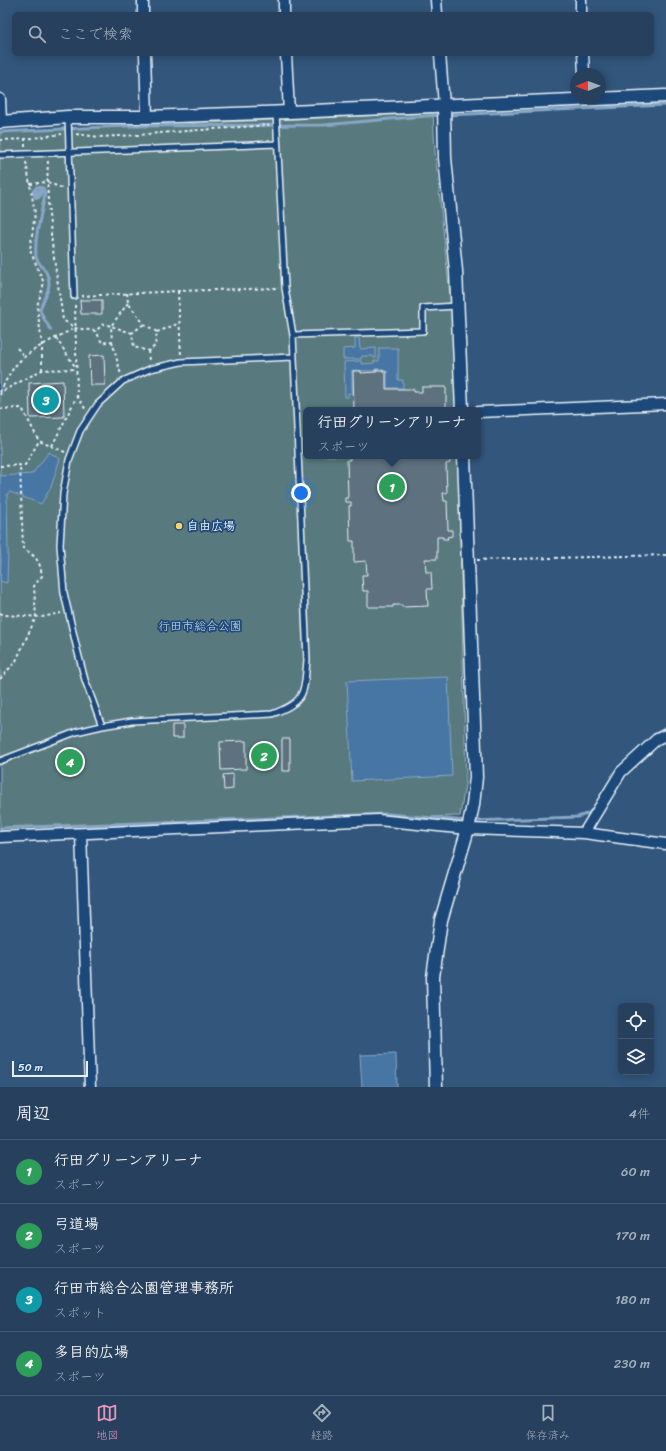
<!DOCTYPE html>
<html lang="ja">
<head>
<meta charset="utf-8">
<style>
  body { margin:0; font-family:Sriracha,"Klee One",sans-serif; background:#324b66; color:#f1f3f6 }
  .controls { position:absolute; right:12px; bottom:12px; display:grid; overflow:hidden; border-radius:6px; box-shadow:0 2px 10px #0003 }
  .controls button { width:36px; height:36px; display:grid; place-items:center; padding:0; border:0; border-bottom:1px solid #425972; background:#26405d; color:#f1f3f6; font:20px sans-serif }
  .compass { position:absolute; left:570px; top:68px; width:36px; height:36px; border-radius:50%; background:#26405d; box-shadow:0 2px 10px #0003; rotate:269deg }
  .scale { position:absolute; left:12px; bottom:10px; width:76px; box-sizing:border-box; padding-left:4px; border:2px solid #e8f1f8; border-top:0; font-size:11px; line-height:14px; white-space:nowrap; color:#e8f1f8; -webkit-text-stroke:3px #1f4a7a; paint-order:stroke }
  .you { position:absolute; left:301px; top:493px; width:14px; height:14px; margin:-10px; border:3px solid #fff; border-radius:50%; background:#1a73e8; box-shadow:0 0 0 6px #1a73e833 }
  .badge { display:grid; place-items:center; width:26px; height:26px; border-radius:50%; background:#e797bd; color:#fff; font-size:13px; font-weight:700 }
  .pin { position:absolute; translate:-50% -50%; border:2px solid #fff; box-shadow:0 1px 4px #0006 }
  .popup { position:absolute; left:303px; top:407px; width:178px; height:52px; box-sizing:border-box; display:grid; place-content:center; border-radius:6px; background:#26405d; filter:drop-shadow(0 1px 3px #0005); font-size:13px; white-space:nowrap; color:#a4afbc }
  .popup b { font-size:15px; color:#f1f3f6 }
  .popup::after { content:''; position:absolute; left:50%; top:100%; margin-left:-8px; border:8px solid transparent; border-top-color:#26405d }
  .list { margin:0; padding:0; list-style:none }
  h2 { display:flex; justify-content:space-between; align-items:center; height:52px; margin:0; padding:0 16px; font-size:17px }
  h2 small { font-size:13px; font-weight:400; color:#a4afbc }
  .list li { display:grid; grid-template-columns:26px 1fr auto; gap:12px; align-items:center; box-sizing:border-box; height:64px; padding:0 16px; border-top:1px solid #425972 }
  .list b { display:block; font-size:15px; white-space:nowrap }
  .list p { margin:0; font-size:13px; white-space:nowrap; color:#a4afbc }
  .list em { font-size:13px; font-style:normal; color:#a4afbc }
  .icon { flex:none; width:22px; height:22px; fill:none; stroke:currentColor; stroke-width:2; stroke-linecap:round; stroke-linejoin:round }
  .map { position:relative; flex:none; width:666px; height:1087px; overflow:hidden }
  .search { position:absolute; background:#26405d; box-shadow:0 2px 10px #0003; left:12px; right:12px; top:12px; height:44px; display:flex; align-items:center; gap:10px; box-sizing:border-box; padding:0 14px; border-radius:6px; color:#a4afbc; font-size:15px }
  .sheet { height:308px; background:#26405d }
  nav { display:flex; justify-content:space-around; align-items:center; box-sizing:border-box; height:56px; border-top:1px solid #425972; background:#26405d; font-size:11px; color:#a4afbc }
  nav a { display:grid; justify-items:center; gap:2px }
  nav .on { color:#e797bd }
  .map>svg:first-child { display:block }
  .green { fill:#597a7e; stroke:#a0b6bb }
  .water { fill:#4776a4; stroke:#87a7c6 }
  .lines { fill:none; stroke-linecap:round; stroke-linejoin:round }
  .stream { stroke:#87a7c6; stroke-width:3 }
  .building { fill:#5d717f; stroke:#e8f1f8 }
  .service-casing { stroke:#e8f1f8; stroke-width:8 }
  .minor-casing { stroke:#e8f1f8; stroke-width:13 }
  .tertiary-casing { stroke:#e8f1f8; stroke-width:15 }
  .path { stroke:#e8f1f8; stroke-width:2; stroke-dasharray:3 3; stroke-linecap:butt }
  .service { stroke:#1f4a7a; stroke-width:5 }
  .minor { stroke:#1f4a7a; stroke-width:10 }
  .tertiary { stroke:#1f4a7a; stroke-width:12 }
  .poi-dot { fill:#ffd166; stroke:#1f4a7a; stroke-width:1.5 }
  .labels { text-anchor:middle; stroke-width:3.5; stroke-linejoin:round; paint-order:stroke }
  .poi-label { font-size:12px; font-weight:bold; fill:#e8f1f8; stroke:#1f4a7a; text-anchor:start }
  .park-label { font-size:12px; fill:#d3dfe6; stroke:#1f4a7a }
</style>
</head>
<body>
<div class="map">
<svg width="666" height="1087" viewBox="0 0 666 1087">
  <rect width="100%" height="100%" fill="#32567c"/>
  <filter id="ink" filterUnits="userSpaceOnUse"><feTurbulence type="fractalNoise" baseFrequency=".025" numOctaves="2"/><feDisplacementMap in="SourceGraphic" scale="8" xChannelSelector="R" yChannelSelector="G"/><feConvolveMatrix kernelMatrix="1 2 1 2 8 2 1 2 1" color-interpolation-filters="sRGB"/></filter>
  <g filter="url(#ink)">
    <!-- green -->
    <path class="green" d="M433 113 435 152 451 306 457 410H306V456H458L466 779 460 816 0 831V132Z"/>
    <!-- water -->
    <path class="water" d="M355 338H359L360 349 376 348V358H374L373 356H362L361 359H343V349L355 348Z
      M379 348H398V380H403V388H387V371H383V369H375V371L352 370V393H348V397H345L344 362 361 361 362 364 374 363V361H379Z
      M49 452 60 459 51 487 41 504 10 492 7 494 8 551 7 583 0 581 1 561 0 548V476L32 474Z
      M448 677 452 776 352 781 347 681Z
      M396 1054 397 1087H362L360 1055Z"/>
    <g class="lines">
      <!-- stream -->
      <path class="stream" d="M447 115 666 105
        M0 132 125 126 324 125 412 117 442 115
        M39 193H40L39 194 36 195V192L40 190 42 192 41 195 38 198 35 197 33 192 37 187 43 188 45 193C42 214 34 235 36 257 37 262 43 267 46 272 54 286 44 296 40 310L44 319 51 330
        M656 734 666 728
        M473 821 578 817 589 813 597 804
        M0 828 388 814 468 821"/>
    </g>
    <!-- building -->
    <path class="building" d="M80 300H102V314H81Z
      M104 355 105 385H90L89 356Z
      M376 370H383V372H386V389H414V392H422V387H446V410H354L353 371H361V373L376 372Z
      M63 381 64 417 30 418 29 383Z
      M350 456H450V463L446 464 447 493H443L444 501H447L448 530H452V536L447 537 448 539H443V537H437V559H425L426 572H431L432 589H427L428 606 402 607V605H393V607H368V591H363L362 575H367L366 561 354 562V541H350L349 506H351V502H345V498H348L347 460H350Z
      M172 725H183V738H172Z
      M282 739H290V771H282Z
      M246 741V769L221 770 220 742Z
      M233 774V789L224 790 223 775Z"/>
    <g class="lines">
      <defs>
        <path id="service" d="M68 117 74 296
          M0 155 277 144
          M293 335 423 331V308L457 306
          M102 726 85 680 77 649 64 593 60 545 63 494 69 460 80 431 98 404 123 381 150 369 181 362 293 357
          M0 761 76 732 102 726 132 721 272 714C306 702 304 693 307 660L293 335 285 288 276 113"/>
        <path id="minor" d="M143 0V14
          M284 0V14
          M436 0 437 14
          M581 0V14
          M145 54 147 117
          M286 54 289 112
          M440 54 444 105
          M583 54 584 74
          M0 99 1 122
          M478 412 666 404
          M584 833 621 772 657 739 666 735
          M81 834 90 1087
          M0 837 378 820 468 829 584 833 666 844"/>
        <path id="tertiary" d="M444 105 445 158 456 271 462 410
          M0 122 68 117H147L289 112 666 96
          M436 1087 433 977 441 920 468 829 473 805 476 777 464 456"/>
      </defs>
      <!-- service casing -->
      <use href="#service" class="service-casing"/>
      <!-- minor casing -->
      <use href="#minor" class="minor-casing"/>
      <!-- tertiary casing -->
      <use href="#tertiary" class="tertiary-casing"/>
      <!-- path -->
      <path class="path" d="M76 134 99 137 138 135 159 133 269 125
        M0 140 25 139 62 134
        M25 147V139
        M48 161C45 214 56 267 63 320L75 328 96 331 103 324 111 326 112 341 102 343 96 331
        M26 162 35 213 30 250 43 281V287L37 306 42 345V370
        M30 184 47 182 64 189
        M178 291 181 356
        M127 293 128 303 144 324
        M81 296 178 291 279 288
        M128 303 111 326 132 333
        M144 324 157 332 155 346 148 351 134 347 132 333Z
        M157 332 180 323
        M56 338 76 368
        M112 341 121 375
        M17 348 25 357
        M148 351 149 361
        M0 392C5 383 9 373 16 365 28 350 58 337 75 328
        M0 395 1 392 42 370 76 369
        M77 396 86 410
        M0 409 22 408 39 441
        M52 446 77 396 75 303
        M0 466 25 465 39 441 65 452
        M477 560 666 555
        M0 613 4 615 42 617 61 613
        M0 679 16 661 36 617 34 586 42 576C40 560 36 557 23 548L20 465"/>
      <!-- service -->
      <use href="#service" class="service"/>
      <!-- minor -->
      <use href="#minor" class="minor"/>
      <!-- tertiary -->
      <use href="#tertiary" class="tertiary"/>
    </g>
  </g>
  <!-- markers -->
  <circle class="poi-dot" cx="179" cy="526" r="4"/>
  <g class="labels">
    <!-- poi labels -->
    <g class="poi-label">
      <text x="187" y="530">自由広場</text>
    </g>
    <!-- park labels -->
    <g class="park-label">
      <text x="200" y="630">行田市総合公園</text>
    </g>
  </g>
</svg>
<div class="controls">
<button><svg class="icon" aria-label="locate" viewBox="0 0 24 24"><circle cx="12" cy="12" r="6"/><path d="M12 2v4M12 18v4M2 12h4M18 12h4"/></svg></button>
<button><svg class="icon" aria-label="layers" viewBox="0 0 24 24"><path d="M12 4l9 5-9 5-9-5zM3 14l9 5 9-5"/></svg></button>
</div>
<svg class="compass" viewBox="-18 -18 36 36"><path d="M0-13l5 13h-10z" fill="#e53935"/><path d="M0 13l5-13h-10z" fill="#a4afbc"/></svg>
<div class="scale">50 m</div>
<div class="you"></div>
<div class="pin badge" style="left:392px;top:487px;background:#2e9e5b">1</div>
<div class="popup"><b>行田グリーンアリーナ</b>スポーツ</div>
<div class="pin badge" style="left:264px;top:756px;background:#2e9e5b">2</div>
<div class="pin badge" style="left:46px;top:400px;background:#0f9aa8">3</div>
<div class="pin badge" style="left:70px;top:762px;background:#2e9e5b">4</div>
<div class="search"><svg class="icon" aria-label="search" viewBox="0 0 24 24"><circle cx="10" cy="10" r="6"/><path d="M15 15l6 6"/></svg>ここで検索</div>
</div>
<section class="sheet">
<h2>周辺<small>4件</small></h2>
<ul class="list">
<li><span class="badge" style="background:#2e9e5b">1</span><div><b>行田グリーンアリーナ</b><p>スポーツ</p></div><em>60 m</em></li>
<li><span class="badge" style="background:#2e9e5b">2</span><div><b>弓道場</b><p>スポーツ</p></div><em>170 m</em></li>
<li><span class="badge" style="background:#0f9aa8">3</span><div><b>行田市総合公園管理事務所</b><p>スポット</p></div><em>180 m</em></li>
<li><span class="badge" style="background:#2e9e5b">4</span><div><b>多目的広場</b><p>スポーツ</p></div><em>230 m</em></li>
</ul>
</section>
<nav>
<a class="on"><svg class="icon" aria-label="map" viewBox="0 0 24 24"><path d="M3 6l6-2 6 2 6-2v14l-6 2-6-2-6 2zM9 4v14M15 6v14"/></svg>地図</a>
<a><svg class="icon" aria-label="directions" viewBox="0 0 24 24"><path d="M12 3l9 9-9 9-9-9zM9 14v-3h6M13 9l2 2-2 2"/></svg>経路</a>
<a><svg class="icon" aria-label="saved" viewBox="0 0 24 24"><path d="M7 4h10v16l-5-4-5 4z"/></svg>保存済み</a>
</nav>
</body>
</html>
